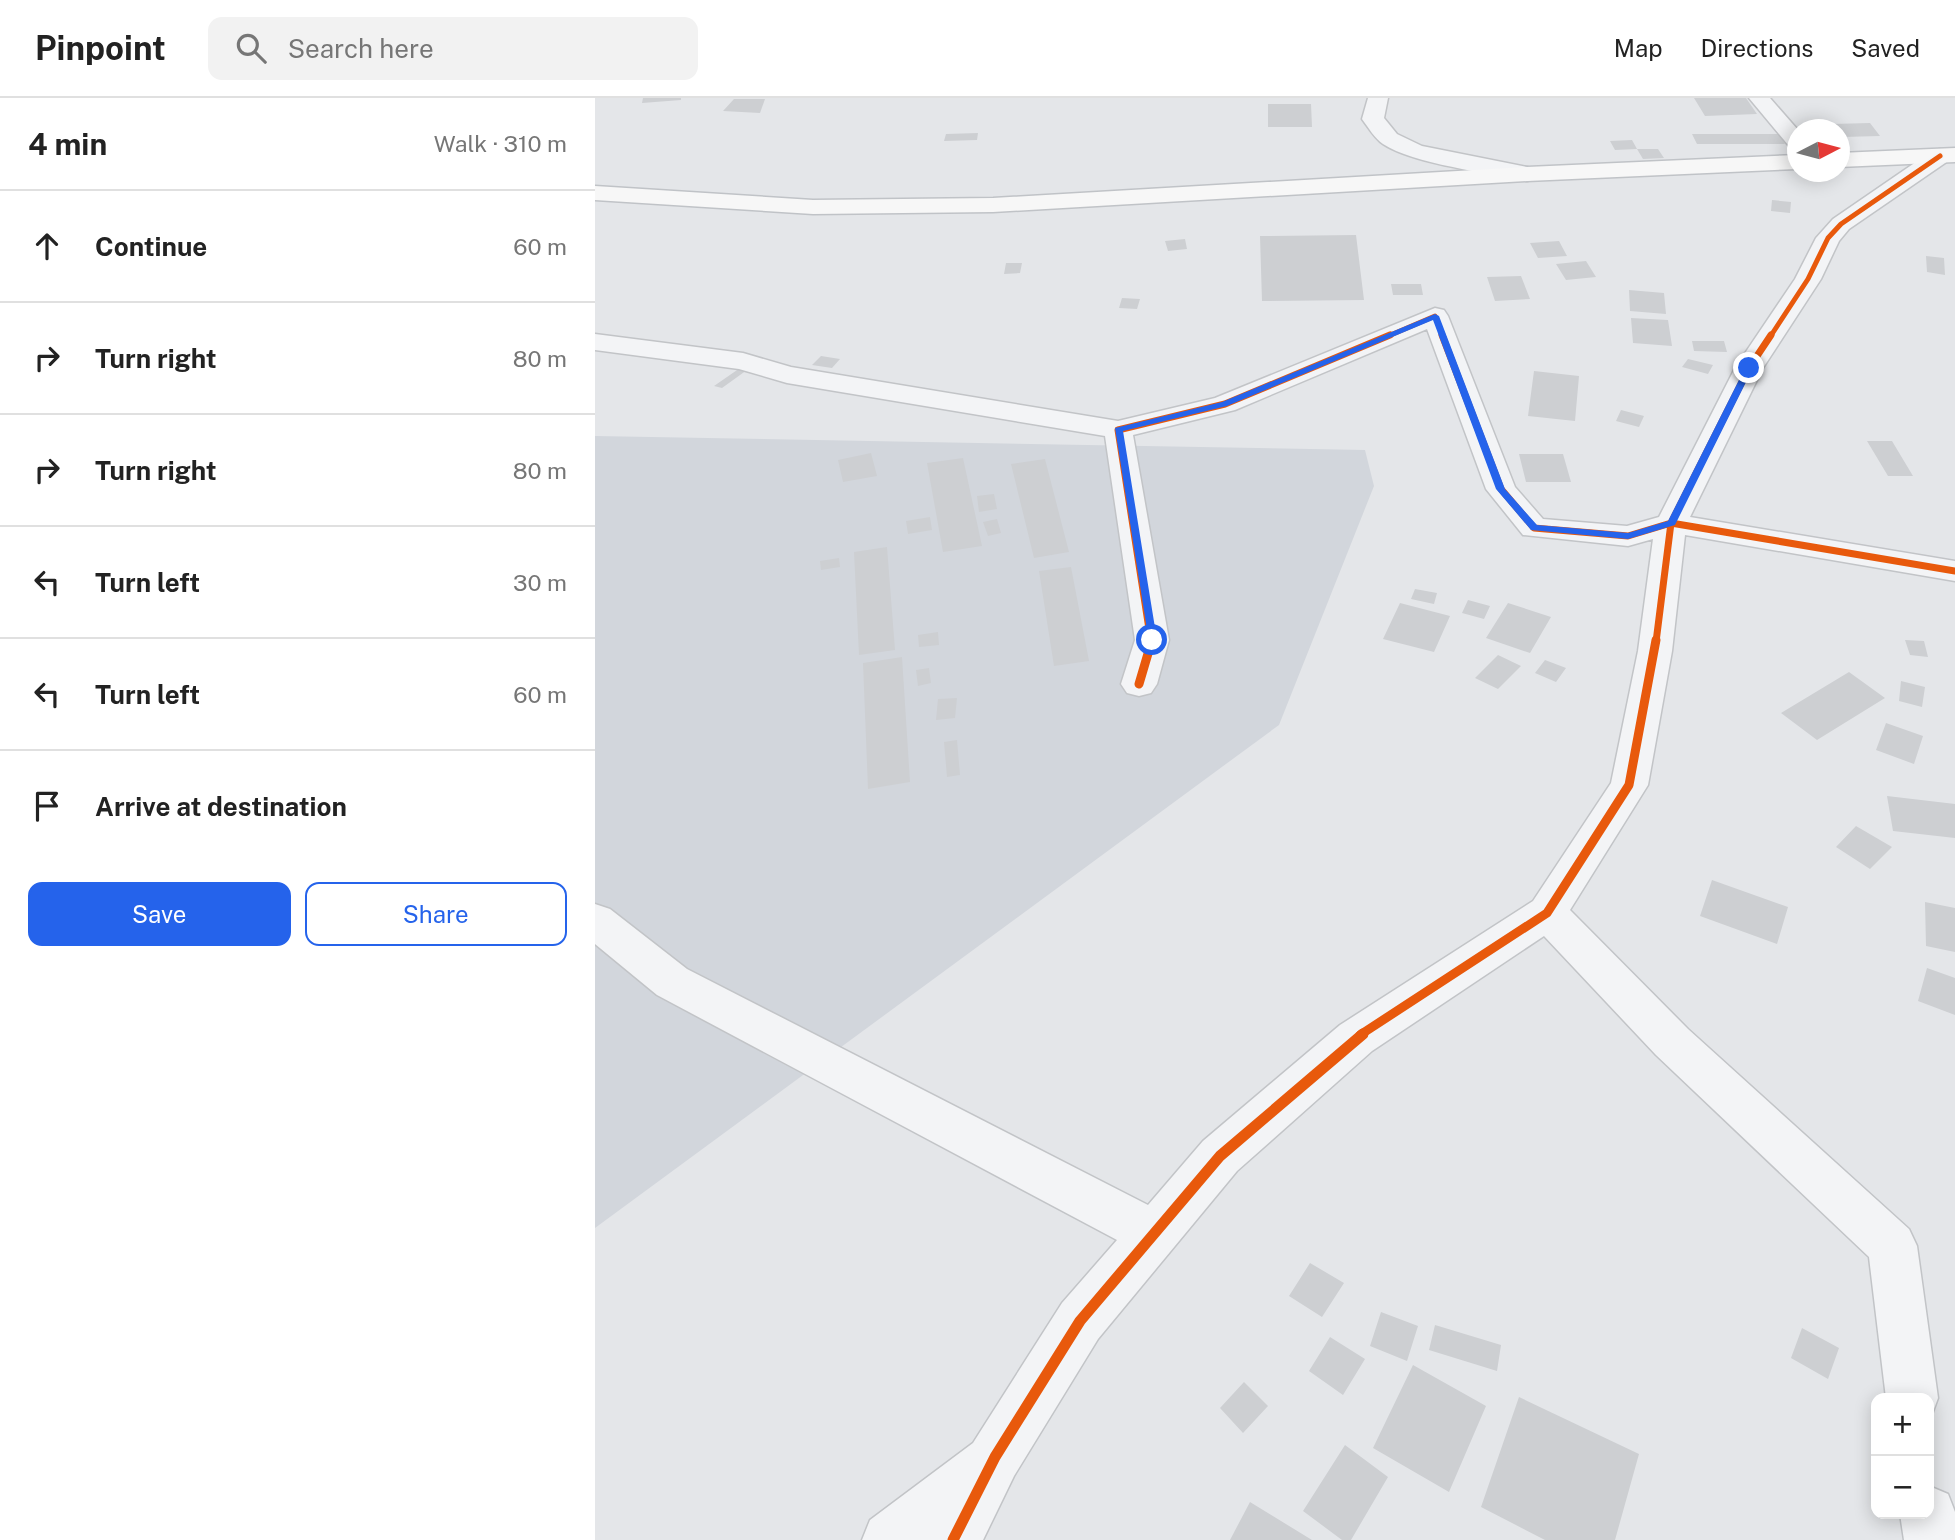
<!DOCTYPE html>
<html lang="en">
<head>
<meta charset="utf-8">
<style>
  body { margin:0; font-family:"Public Sans",sans-serif; background:#f2f2f2; color:#222 }
  .controls { position:absolute; right:21px; bottom:21px; display:grid; overflow:hidden; border-radius:14px; box-shadow:0 4px 18px #0003 }
  .controls button { width:63px; height:63px; display:grid; place-items:center; padding:0; border:0; border-bottom:2px solid #e0e0e0; background:#fff; color:#222; font:35px sans-serif }
  .compass { position:absolute; left:1192px; top:21px; width:63px; height:63px; border-radius:50%; background:#fff; box-shadow:0 4px 18px #0003; rotate:84deg }
  .stop { position:absolute; width:21px; height:21px; margin:-16px; border:5px solid #2563eb; border-radius:50%; background:#fff }
  .stop.end { background:#2563eb; border-color:#fff; box-shadow:0 2px 7px #0008 }
  .list { margin:0; padding:0; list-style:none }
  h2 { display:flex; justify-content:space-between; align-items:center; height:91px; margin:0; padding:0 28px; font-size:30px }
  h2 small { font-size:23px; font-weight:400; color:#767676 }
  .list li { display:grid; grid-template-columns:46px 1fr auto; gap:21px; align-items:center; box-sizing:border-box; height:112px; padding:0 28px; border-top:2px solid #e0e0e0 }
  .list b { display:block; font-size:26px; white-space:nowrap }
  .list em { font-size:23px; font-style:normal; color:#767676 }
  .actions { display:flex; gap:14px; padding:21px 28px }
  .actions a { flex:1; padding:16px 0; border:2px solid #2563eb; border-radius:14px; text-align:center; font-size:24px; color:#2563eb }
  .actions .main { background:#2563eb; color:#fff }
  .icon { flex:none; width:38px; height:38px; fill:none; stroke:currentColor; stroke-width:2; stroke-linecap:round; stroke-linejoin:round }
  .map { position:relative; flex:none; width:1360px; height:1442px; overflow:hidden }
  header { display:flex; align-items:center; gap:42px; box-sizing:border-box; height:98px; padding:0 35px; background:#fff; border-bottom:2px solid #e0e0e0 }
  header strong { font-size:33px }
  nav { display:flex; gap:38px; margin-inline-start:auto; font-size:24px }
  .search { width:490px; height:63px; background:#f2f2f2; display:flex; align-items:center; gap:18px; box-sizing:border-box; padding:0 24px; border-radius:14px; color:#767676; font-size:26px }
  main { display:flex }
  aside { flex:1; background:#fff }
  .map>svg:first-child { display:block }
  .built { fill:#d2d6dc }
  .building { fill:#cdcfd2 }
  .lines { fill:none; stroke-linecap:round; stroke-linejoin:round }
  .minor-casing { stroke:#c2c4c7; stroke-width:3 }
  .major-casing { stroke:#c0c3c7; stroke-width:3 }
  .minor { fill:#f3f4f6; fill-rule:evenodd }
  .major { fill:#f7f7f7; fill-rule:evenodd }
  .cycleway-far3-casing { stroke:#f2f5f8; stroke-width:8 }
  .cycleway-far2-casing { stroke:#f2f5f8; stroke-width:10 }
  .cycleway-far1-casing { stroke:#f2f5f8; stroke-width:13 }
  .cycleway-casing { stroke:#f2f5f8; stroke-width:16 }
  .cycleway-far3 { stroke:#e8590c; stroke-width:5 }
  .cycleway-far2 { stroke:#e8590c; stroke-width:7 }
  .cycleway-far1 { stroke:#e8590c; stroke-width:9 }
  .cycleway { stroke:#e8590c; stroke-width:11 }
  .route { fill:#2563eb }
</style>
</head>
<body>
<header>
<strong>Pinpoint</strong>
<div class="search"><svg class="icon" aria-label="search" viewBox="0 0 24 24"><circle cx="10" cy="10" r="6"/><path d="M15 15l6 6"/></svg>Search here</div>
<nav><a>Map</a><a>Directions</a><a>Saved</a></nav>
</header>
<main>
<aside>
<h2>4 min<small>Walk · 310 m</small></h2>
<ul class="list">
<li><svg class="icon" aria-label="ahead" viewBox="0 0 24 24"><path d="M12 20V5M6 11l6-6 6 6"/></svg><div><b>Continue</b></div><em>60 m</em></li>
<li><svg class="icon" aria-label="right" viewBox="0 0 24 24"><path d="M7 20v-9h11M14 6l5 5-5 5"/></svg><div><b>Turn right</b></div><em>80 m</em></li>
<li><svg class="icon" aria-label="right" viewBox="0 0 24 24"><path d="M7 20v-9h11M14 6l5 5-5 5"/></svg><div><b>Turn right</b></div><em>80 m</em></li>
<li><svg class="icon" aria-label="left" viewBox="0 0 24 24"><path d="M17 20v-9H6M10 6l-5 5 5 5"/></svg><div><b>Turn left</b></div><em>30 m</em></li>
<li><svg class="icon" aria-label="left" viewBox="0 0 24 24"><path d="M17 20v-9H6M10 6l-5 5 5 5"/></svg><div><b>Turn left</b></div><em>60 m</em></li>
<li><svg class="icon" aria-label="arrive" viewBox="0 0 24 24"><path d="M6 21V4h12l-3 4 3 4H6"/></svg><div><b>Arrive at destination</b></div></li>
</ul>
<div class="actions"><a class="main">Save</a><a>Share</a></div>
</aside>
<div class="map">
<svg width="1360" height="1442" viewBox="0 0 1360 1442">
  <rect width="100%" height="100%" fill="#e4e6e9"/>
  <!-- built -->
  <path class="built" d="M0 338 770 352 779 388 684 627 0 1130Z"/>
  <!-- building -->
  <path class="building" d="M48 0H86V2L47 5Z
    M1099 0H1151L1162 16 1110 18Z
    M139 1H170L165 15 128 13Z
    M673 6H716L717 29H673Z
    M1275 25 1285 38 1247 39 1244 32 1237 26Z
    M383 35 382 42 349 43 351 36Z
    M1097 36H1184L1190 46H1102Z
    M1037 42 1042 51H1063L1069 60 1048 61 1042 51 1020 52 1015 43Z
    M1177 102 1196 104 1195 115 1176 113Z
    M761 137 769 202 667 203 665 138Z
    M590 141 592 151 573 153 570 143Z
    M964 143 972 158 943 160 935 145Z
    M1331 158 1349 160 1350 177 1332 174Z
    M991 163 1001 179 971 182 961 166Z
    M411 165H427L425 175 409 176Z
    M926 178 935 201 900 203 892 179Z
    M796 186H826L828 197H798Z
    M1034 192 1069 195 1071 216 1035 213Z
    M527 200 545 201 542 211 524 210Z
    M1036 220 1073 222 1077 248 1038 245Z
    M1097 243H1129L1132 254 1099 253Z
    M226 258 245 261 237 270 217 267Z
    M1093 261 1118 267 1113 276 1087 269Z
    M145 270 152 272 127 290 119 288Z
    M939 273 984 278 980 323 933 318Z
    M1026 312 1049 318 1044 329 1021 323Z
    M1272 343H1297L1318 378H1293Z
    M276 355 282 378 248 384 243 362Z
    M924 356H968L976 384H931Z
    M368 360 387 448 348 454 332 365Z
    M450 361 474 454 439 460 416 366Z
    M399 396 402 411 384 414 382 398Z
    M335 419 337 432 313 436 311 423Z
    M402 421 406 435 393 438 388 424Z
    M292 449 300 552 264 557 259 454Z
    M244 460 245 469 226 472 225 463Z
    M476 469 494 563 459 568 444 473Z
    M820 491 842 495 839 506 816 501Z
    M873 502 895 508 889 521 867 515Z
    M805 505 855 518 839 554 788 541Z
    M913 505 956 519 935 555 891 540Z
    M343 534 344 547 324 549 323 537Z
    M1310 542 1329 543 1333 559 1315 557Z
    M903 557 926 568 903 591 880 580Z
    M307 559 315 684 273 691 268 565Z
    M950 562 971 570 961 584 940 575Z
    M334 570 336 585 323 588 321 572Z
    M1254 574 1290 600 1222 642 1186 615Z
    M1306 583 1330 589 1327 609 1304 603Z
    M362 600 360 620 341 622 343 601Z
    M1291 625 1328 638 1319 666 1281 652Z
    M362 642 365 677 352 679 349 644Z
    M1292 698 1360 706V740L1298 733Z
    M1261 728 1297 749 1275 771 1241 749Z
    M1117 782 1193 809 1182 846 1105 818Z
    M1330 804 1360 810V854L1331 848Z
    M1332 870 1360 880V917L1323 903Z
    M715 1165 749 1185 727 1219 694 1198Z
    M786 1214 823 1228 812 1263 775 1248Z
    M840 1227 906 1247 902 1273 834 1252Z
    M1207 1230 1244 1250 1233 1281 1196 1260Z
    M735 1239 770 1261 748 1297 714 1273Z
    M818 1267 891 1308 854 1394 778 1350Z
    M649 1284 673 1308 648 1335 625 1310Z
    M924 1299 1044 1356 1020 1442H950L886 1409Z
    M750 1347 793 1379 756 1442H747L708 1413Z
    M655 1404 717 1442H635Z"/>
  <g class="lines">
    <defs>
      <path id="minor" d="M773 0H793L789 20 802 36 827 48 932 69 940 71 943 76 940 81 932 83C895 75 818 66 788 46 780 41 773 29 767 21Z
        M1154 0H1175L1203 32 1202 49 1194 48Z
        M1345 51 1353 53 1356 58 1353 63 1254 131 1244 143 1226 181 1168 270 1095 419 1360 463V483L1090 437 1077 553 1053 687 975 812 1093 931 1314 1131 1322 1148 1343 1300 1336 1319H1334V1300H1291L1274 1159 1061 957 949 838 777 953 642 1073 503 1241 419 1378 388 1442H267L275 1422 378 1345 467 1205 522 1142 62 897 0 846V806L15 811 92 871 553 1107 608 1043 745 927 938 803 1016 685 1043 553 1058 441 1033 448 928 437 891 391 832 231 640 312 538 337 574 542 562 586 556 595 544 598 532 595 526 586 540 542 510 338 192 285 144 271 0 252V236L148 255 196 269 523 323 620 300 840 210 849 212 853 218 920 389 948 421 1032 428 1064 419 1140 270 1200 181 1221 140 1238 121 1337 53Z
        M1334 1388 1353 1396 1360 1414V1442H1309L1305 1416H1334Z"/>
      <path id="major" d="M1360 50V64L1244 69V55Z
        M1202 57V71L932 83 398 114 218 116 0 102V88L218 102 398 100 932 69Z"/>
    </defs>
    <!-- minor casing -->
    <use href="#minor" class="minor-casing"/>
    <!-- major casing -->
    <use href="#major" class="major-casing"/>
    <!-- minor -->
    <use href="#minor" class="minor"/>
    <!-- major -->
    <use href="#major" class="major"/>
    <defs>
      <path id="cycleway-far3" d="M791 239 840 218 848 239
        M1175 239 1213 181 1233 140 1246 126 1345 58"/>
      <path id="cycleway-far2" d="M847 237 906 391 939 430 1033 438 1076 425 1360 473
        M556 544 523 332 630 306 795 237
        M1061 544 1076 425 1154 270 1176 237"/>
      <path id="cycleway-far1" d="M544 586 557 542
        M765 937 952 815 1034 687 1061 542"/>
      <path id="cycleway" d="M358 1442 400 1359 485 1223 625 1058 768 936"/>
    </defs>
    <!-- cycleway-far3 casing -->
    <use href="#cycleway-far3" class="cycleway-far3-casing"/>
    <!-- cycleway-far2 casing -->
    <use href="#cycleway-far2" class="cycleway-far2-casing"/>
    <!-- cycleway-far1 casing -->
    <use href="#cycleway-far1" class="cycleway-far1-casing"/>
    <!-- cycleway casing -->
    <use href="#cycleway" class="cycleway-casing"/>
    <!-- cycleway-far3 -->
    <use href="#cycleway-far3" class="cycleway-far3"/>
    <!-- cycleway-far2 -->
    <use href="#cycleway-far2" class="cycleway-far2"/>
    <!-- cycleway-far1 -->
    <use href="#cycleway-far1" class="cycleway-far1"/>
    <!-- cycleway -->
    <use href="#cycleway" class="cycleway"/>
  </g>
  <!-- route -->
  <path class="route" d="M840 216 844 218 910 391 942 427 1033 435 1073 423 1150 270 1154 267 1158 270 1080 427 1033 441 936 432 901 391 838 222 632 308 528 333 562 542 554 544 520 330 627 304Z"/>
</svg>
<div class="controls">
<button>+</button>
<button>−</button>
</div>
<svg class="compass" viewBox="-18 -18 36 36"><path d="M0-13l5 13h-10z" fill="#e53935"/><path d="M0 13l5-13h-10z" fill="#767676"/></svg>
<div class="stop" style="left:557px;top:542px"></div>
<div class="stop end" style="left:1154px;top:270px"></div>
</div>
</main>
</body>
</html>
